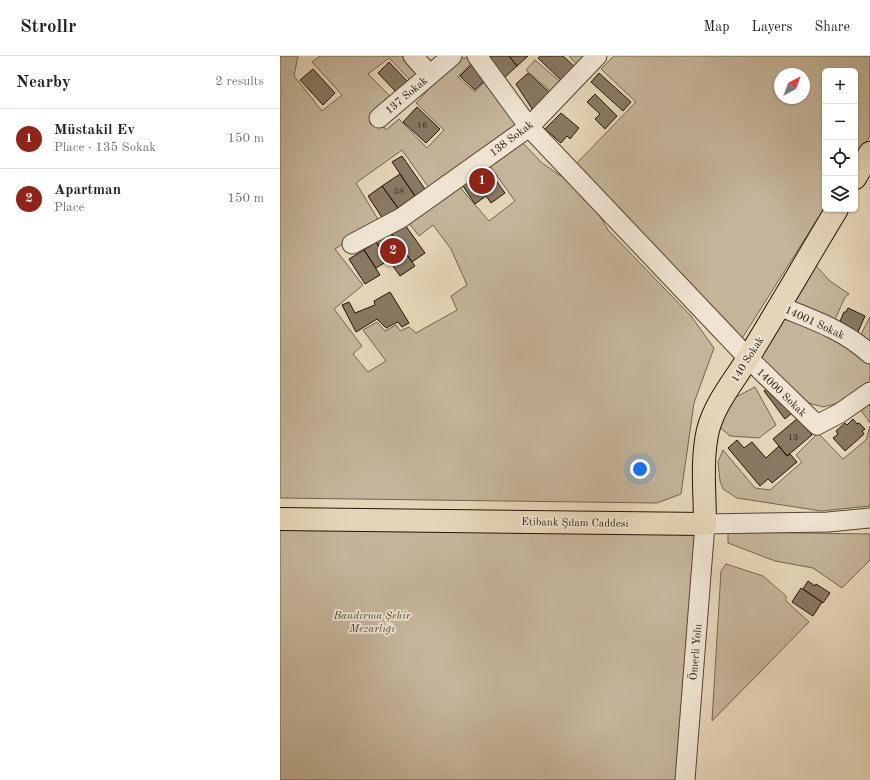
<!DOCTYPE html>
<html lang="en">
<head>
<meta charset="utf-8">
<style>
  body { margin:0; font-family:"Old Standard TT",serif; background:#f6f6f6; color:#222 }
  .controls { position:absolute; right:12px; top:12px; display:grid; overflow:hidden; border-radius:6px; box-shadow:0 1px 3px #0004 }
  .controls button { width:36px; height:36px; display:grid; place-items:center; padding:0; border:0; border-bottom:1px solid #e0e0e0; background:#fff; color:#222; font:20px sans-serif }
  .compass { position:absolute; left:494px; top:12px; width:36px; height:36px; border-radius:50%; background:#fff; box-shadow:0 1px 3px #0004; rotate:42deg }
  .you { position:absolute; left:360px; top:413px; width:14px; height:14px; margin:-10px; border:3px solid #fff; border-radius:50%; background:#1a73e8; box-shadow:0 0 0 6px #1a73e833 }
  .badge { display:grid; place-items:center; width:26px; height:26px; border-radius:50%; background:#8f2418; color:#fff; font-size:13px; font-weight:700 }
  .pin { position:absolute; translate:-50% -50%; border:2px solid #fff; box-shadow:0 1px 4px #0006 }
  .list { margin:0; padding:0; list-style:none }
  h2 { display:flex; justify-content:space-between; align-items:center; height:52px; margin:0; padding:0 16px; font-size:17px }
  h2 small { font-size:13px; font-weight:400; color:#767676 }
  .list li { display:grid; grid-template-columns:26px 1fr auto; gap:12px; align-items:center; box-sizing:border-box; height:60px; padding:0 16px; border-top:1px solid #e0e0e0 }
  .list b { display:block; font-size:15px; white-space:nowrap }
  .list p { margin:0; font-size:13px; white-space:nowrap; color:#767676 }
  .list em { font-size:13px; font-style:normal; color:#767676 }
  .icon { flex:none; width:22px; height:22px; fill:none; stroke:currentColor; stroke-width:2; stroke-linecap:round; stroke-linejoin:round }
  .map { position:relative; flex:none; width:590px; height:724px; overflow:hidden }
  header { display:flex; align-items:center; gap:24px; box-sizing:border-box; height:56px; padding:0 20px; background:#fff; border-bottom:1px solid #e0e0e0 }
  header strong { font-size:19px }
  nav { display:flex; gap:22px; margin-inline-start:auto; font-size:14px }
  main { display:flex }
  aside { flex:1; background:#fff }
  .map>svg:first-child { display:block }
  .green { fill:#c4b499; stroke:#74644e; fill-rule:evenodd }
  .building { fill:#887962; stroke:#241504 }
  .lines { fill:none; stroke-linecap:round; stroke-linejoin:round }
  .minor-casing { stroke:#544531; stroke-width:21 }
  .major-casing { stroke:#241504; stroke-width:24 }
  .minor { stroke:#eee4d1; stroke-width:19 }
  .major { stroke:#e5d5b8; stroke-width:22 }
  .labels { text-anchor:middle; stroke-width:3.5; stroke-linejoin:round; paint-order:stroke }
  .number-label { font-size:9px; fill:#3d2e1c }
  .street-label { font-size:11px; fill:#241504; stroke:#eee4d1 }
  .park-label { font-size:11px; font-style:italic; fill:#544531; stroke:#eee4d1 }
</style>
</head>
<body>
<header>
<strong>Strollr</strong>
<nav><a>Map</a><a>Layers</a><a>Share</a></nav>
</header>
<main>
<aside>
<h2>Nearby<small>2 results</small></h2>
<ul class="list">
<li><span class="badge">1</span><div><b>Müstakil Ev</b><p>Place · 135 Sokak</p></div><em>150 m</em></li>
<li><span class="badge">2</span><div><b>Apartman</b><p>Place</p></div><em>150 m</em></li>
</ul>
</aside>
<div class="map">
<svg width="590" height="724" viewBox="0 0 590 724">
  <rect width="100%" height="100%" fill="#e5d5b8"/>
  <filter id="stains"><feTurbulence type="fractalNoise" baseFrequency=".005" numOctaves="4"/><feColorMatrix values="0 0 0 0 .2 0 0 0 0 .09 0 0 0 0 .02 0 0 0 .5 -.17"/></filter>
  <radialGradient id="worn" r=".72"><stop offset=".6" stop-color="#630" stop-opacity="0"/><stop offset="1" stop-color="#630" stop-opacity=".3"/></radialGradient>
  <!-- green -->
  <path class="green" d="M0 0H18L14 20 42 55 62 39 32 6 40 0H122L140 20 133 27 109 2 88 18 113 43 97 60 106 74 119 63 147 92 164 74 136 47C144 39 173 5 182 2 186 1 190 3 193 5L178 21 195 36 208 22 238 68 149 132 122 94 76 127 99 165 55 193 83 229 54 253 82 290 73 298 88 316 106 305 83 274 97 266 105 275 116 269 120 275 129 271 136 277 177 254 171 240 187 229 171 193 153 169 139 180 128 166 178 129 209 165 235 145 207 106 225 92 243 87 262 107 287 124 309 142 328 174 411 260 434 292 414 347 401 438 377 447 0 442Z
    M289 0H308L298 10Z
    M334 0H590V80L575 103V15H545V151L461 284 294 110 356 46 321 13ZM500 18H524V42H500Z
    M255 4 284 29 275 39 246 14Z
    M536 210 550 225 569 238 565 241 553 268 508 250Z
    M498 261 558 282 590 304V329L574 343 543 351 525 346 475 300Z
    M590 261V292L579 282Z
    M475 331 496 369 479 382 450 380 439 371 452 343Z
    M590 344V367L580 353Z
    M590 370V450L541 455 457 442 443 433 440 425 438 406 443 394 475 432 490 434 522 406 516 399 538 377 563 403 586 384Z
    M0 473 422 475 397 724H0Z
    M448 476 590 478V504L562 532 533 512 495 505 448 487Z
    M446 508 483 520 506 540V545L529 566 432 665 441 515Z"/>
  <!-- building -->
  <path class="building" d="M208 0H229L237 10 223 23Z
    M229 0H248L237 10Z
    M260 0H283L297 13 284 27 258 2Z
    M109 6 130 28 119 39 98 17Z
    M193 7 208 21 195 34 180 20Z
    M33 13 55 37 43 49 20 24Z
    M248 17 270 37 254 56 236 28Z
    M319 17 351 46 343 55 311 26Z
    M315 38 337 60 325 73 315 63 320 58 307 46Z
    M137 51 160 73 146 87 123 66Z
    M281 57 299 72 290 83 287 80 281 87 265 73Z
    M122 100 145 133 135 140 112 106Z
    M205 109 225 137 211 147 206 140 195 148 183 130 191 119Z
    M120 118 135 140 118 152 102 130Z
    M102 130 118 152 103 163 88 140Z
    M123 166 145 197 132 206 110 176Z
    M110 176 135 210 120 220 96 186Z
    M96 186 109 204 96 212 84 194Z
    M84 194 100 219 85 228 69 203Z
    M110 236 129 267 122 271 118 266 106 272 97 263 76 276 62 249 69 246 75 257 95 249 94 245Z
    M568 252 585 260 577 278 558 270 564 256H566Z
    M492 330 512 357 505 363 484 335Z
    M518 362 532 379 507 400 493 383Z
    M573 363 577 368 579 367 585 373 582 375 584 378 565 395 553 382 558 378 556 375 565 367 567 369Z
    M457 384 464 392 472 386 486 402 499 390 507 400 510 398 517 406 492 427 488 423 480 430 448 392Z
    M528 525 535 530 536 528 550 537 543 547 523 533Z
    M521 532 542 546 533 560 512 546Z"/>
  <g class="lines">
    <defs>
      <path id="minor" d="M133 0 150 19
        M197 0 249 71 468 302 537 369 560 357 590 336
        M99 62 172 0
        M72 188 121 162 249 71 317 0
        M499 250C531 263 564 274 590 298
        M405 724 425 468 548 466 590 462"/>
      <path id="major" d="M575 122 590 97
        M0 463 425 468C425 437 421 404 428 374 435 347 454 325 468 302 498 253 527 203 557 153"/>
    </defs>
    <!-- minor casing -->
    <use href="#minor" class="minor-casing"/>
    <!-- major casing -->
    <use href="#major" class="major-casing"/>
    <!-- minor -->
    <use href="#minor" class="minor"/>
    <!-- major -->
    <use href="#major" class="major"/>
  </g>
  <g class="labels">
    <!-- number labels -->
    <g class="number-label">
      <text x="142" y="72">16</text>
      <text x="119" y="138">58</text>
      <text x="513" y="384">13</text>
    </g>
    <!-- street labels -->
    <g class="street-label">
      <text transform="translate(126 39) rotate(-40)" y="4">137 Sokak</text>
      <text transform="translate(231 82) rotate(-37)" y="4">138 Sokak</text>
      <text transform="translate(535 266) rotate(25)" y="4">14001 Sokak</text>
      <text transform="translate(467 303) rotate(-58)" y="4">140 Sokak</text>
      <text transform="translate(502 336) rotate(44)" y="4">14000 Sokak</text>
      <text transform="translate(295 466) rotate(1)" y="4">Etibank Şılam Caddesi</text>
      <text transform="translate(415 596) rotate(-85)" y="4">Ömerli Yolu</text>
    </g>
    <!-- park labels -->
    <g class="park-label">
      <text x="92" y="563">Bandırma Şehir<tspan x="92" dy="13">Mezarlığı</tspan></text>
    </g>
  </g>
  <rect width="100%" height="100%" filter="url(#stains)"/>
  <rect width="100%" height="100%" fill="url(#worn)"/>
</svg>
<div class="controls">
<button>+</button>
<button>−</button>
<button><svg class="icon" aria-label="locate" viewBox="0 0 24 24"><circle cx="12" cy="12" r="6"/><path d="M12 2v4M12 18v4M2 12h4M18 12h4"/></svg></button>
<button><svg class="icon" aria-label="layers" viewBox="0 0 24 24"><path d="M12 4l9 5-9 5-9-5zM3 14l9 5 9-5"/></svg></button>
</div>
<svg class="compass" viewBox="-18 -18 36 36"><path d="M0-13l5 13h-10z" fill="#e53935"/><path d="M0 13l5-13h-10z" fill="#767676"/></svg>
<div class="you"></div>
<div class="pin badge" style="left:202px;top:125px">1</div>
<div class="pin badge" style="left:113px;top:195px">2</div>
</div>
</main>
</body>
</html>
